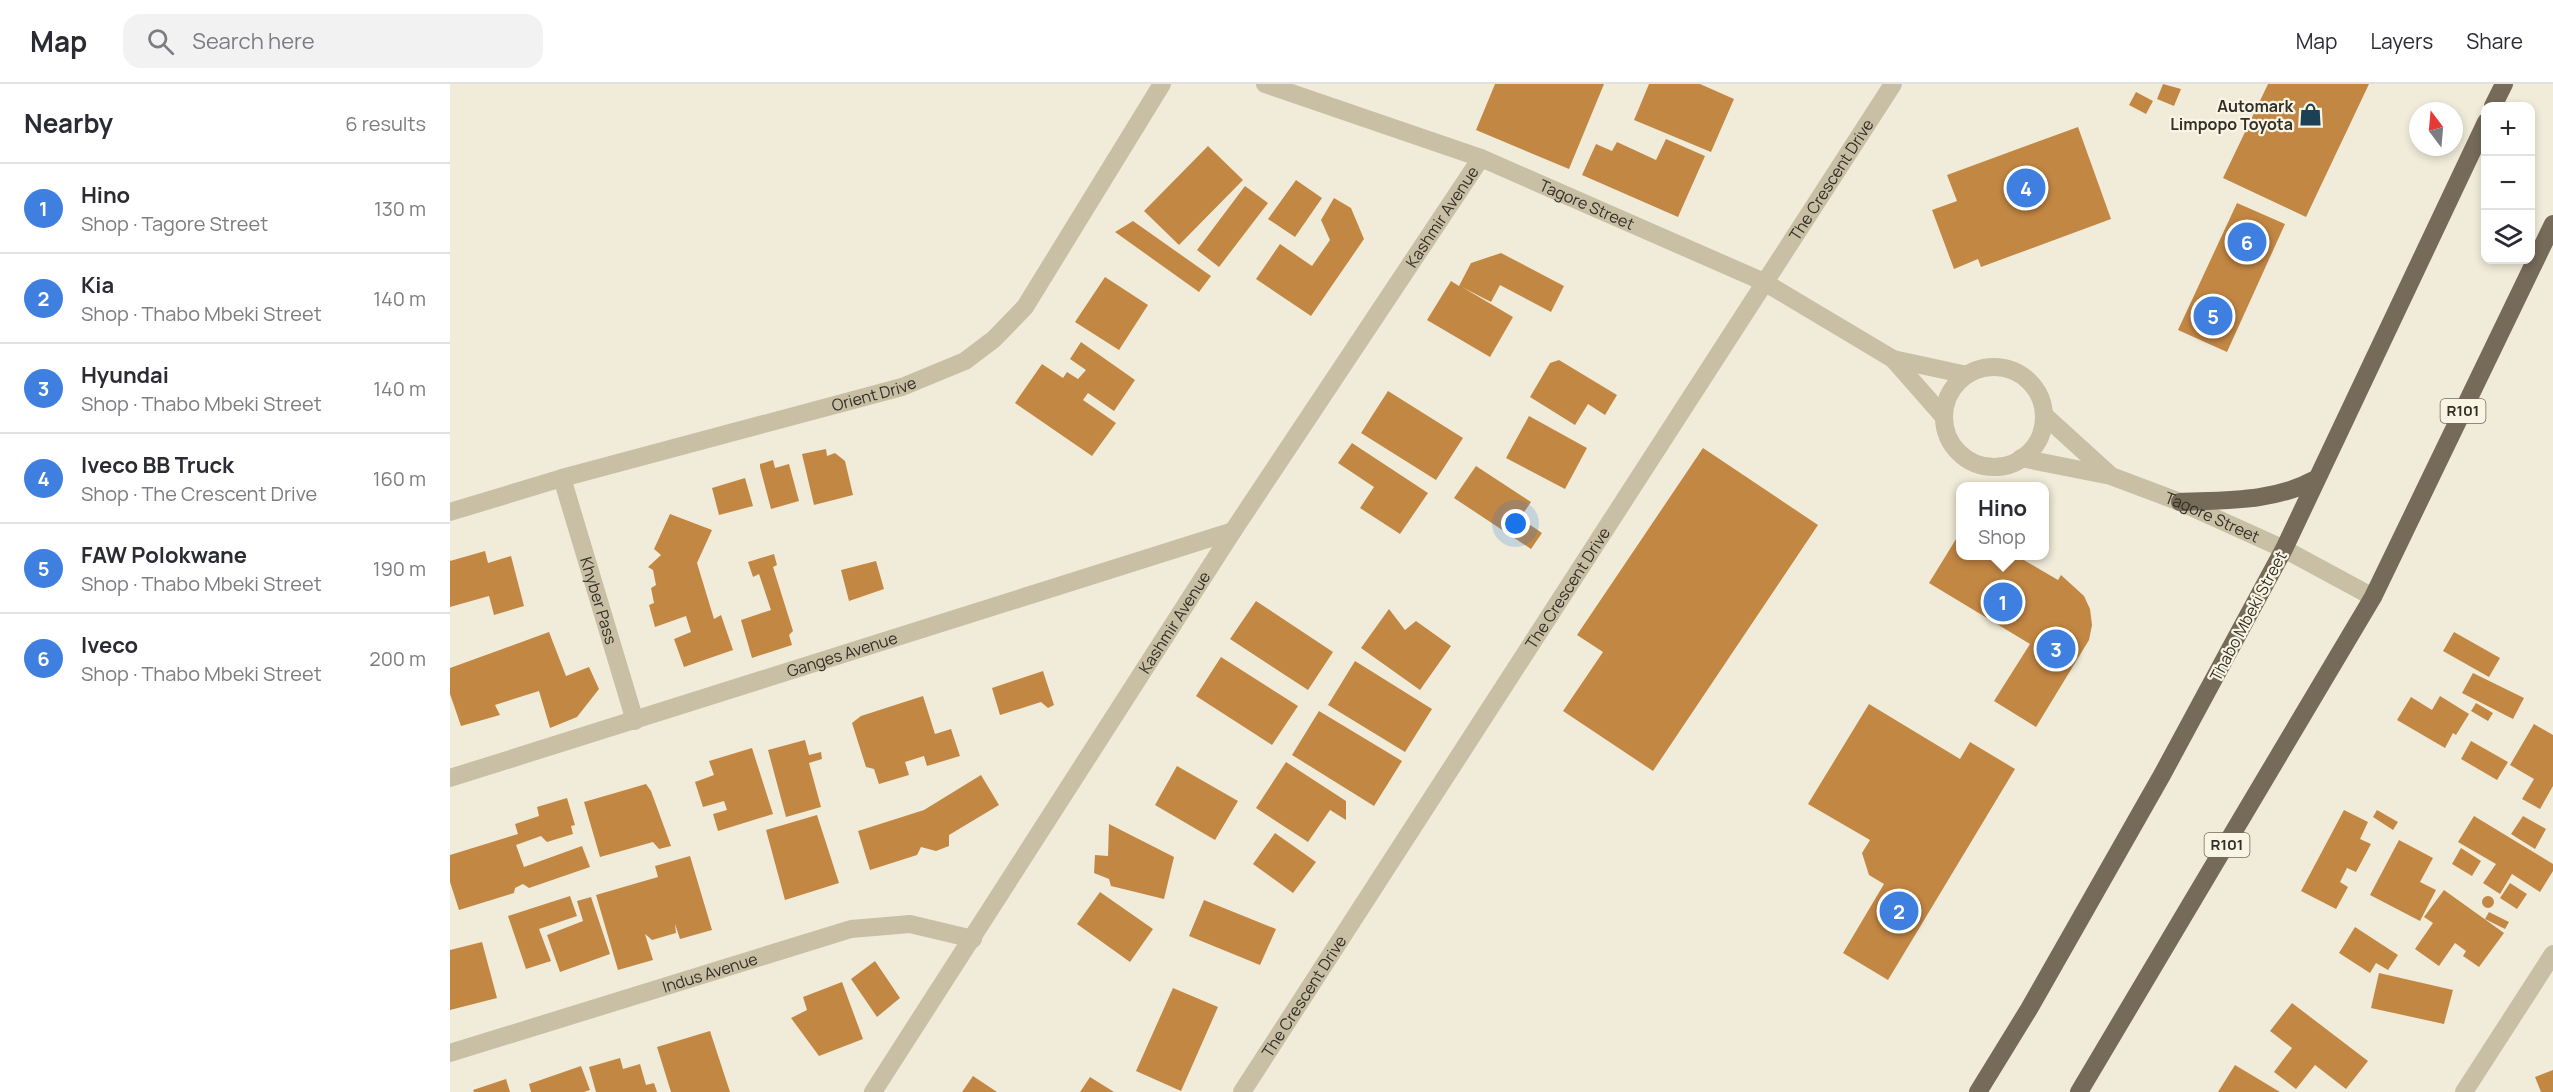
<!DOCTYPE html>
<html lang="en">
<head>
<meta charset="utf-8">
<style>
  body { margin:0; font-family:Manrope,sans-serif; background:#f2f2f3; color:#2b2b33 }
  .controls { position:absolute; right:18px; top:18px; display:grid; overflow:hidden; border-radius:12px; box-shadow:0 3px 9px #0003 }
  .controls button { width:54px; height:54px; display:grid; place-items:center; padding:0; border:0; border-bottom:2px solid #e1e1e2; background:#fff; color:#2b2b33; font:30px sans-serif }
  .compass { position:absolute; left:1959px; top:18px; width:54px; height:54px; border-radius:50%; background:#fff; box-shadow:0 3px 9px #0003; rotate:344deg }
  .you { position:absolute; left:1066px; top:440px; width:21px; height:21px; margin:-15px; border:4px solid #fff; border-radius:50%; background:#1a73e8; box-shadow:0 0 0 9px #1a73e833 }
  .badge { display:grid; place-items:center; width:39px; height:39px; border-radius:50%; background:#2563eb; color:#fff; font-size:20px; font-weight:700 }
  .pin { position:absolute; translate:-50% -50%; border:3px solid #fff; box-shadow:0 2px 6px #0006 }
  .popup { position:absolute; left:1506px; top:398px; width:93px; height:78px; box-sizing:border-box; display:grid; place-content:center; border-radius:12px; background:#fff; filter:drop-shadow(0 2px 4px #0005); font-size:20px; white-space:nowrap; color:#7c7c81 }
  .popup b { font-size:22px; color:#2b2b33 }
  .popup::after { content:''; position:absolute; left:50%; top:100%; margin-left:-12px; border:12px solid transparent; border-top-color:#fff }
  .list { margin:0; padding:0; list-style:none }
  h2 { display:flex; justify-content:space-between; align-items:center; height:78px; margin:0; padding:0 24px; font-size:26px }
  h2 small { font-size:20px; font-weight:400; color:#7c7c81 }
  .list li { display:grid; grid-template-columns:39px 1fr auto; gap:18px; align-items:center; box-sizing:border-box; height:90px; padding:0 24px; border-top:2px solid #e1e1e2 }
  .list b { display:block; font-size:22px; white-space:nowrap }
  .list p { margin:0; font-size:20px; white-space:nowrap; color:#7c7c81 }
  .list em { font-size:20px; font-style:normal; color:#7c7c81 }
  .icon { flex:none; width:33px; height:33px; fill:none; stroke:currentColor; stroke-width:2; stroke-linecap:round; stroke-linejoin:round }
  .map { position:relative; flex:none; width:2103px; height:1008px; overflow:hidden }
  header { display:flex; align-items:center; gap:36px; box-sizing:border-box; height:84px; padding:0 30px; background:#fff; border-bottom:2px solid #e1e1e2 }
  header strong { font-size:28px }
  nav { display:flex; gap:33px; margin-inline-start:auto; font-size:21px }
  .search { width:420px; height:54px; background:#f2f2f3; display:flex; align-items:center; gap:15px; box-sizing:border-box; padding:0 21px; border-radius:18px; color:#7c7c81; font-size:22px }
  main { display:flex }
  aside { flex:1; background:#fff }
  .map>svg:first-child { display:block }
  .building { fill:#c38744 }
  .lines { fill:none; stroke-linecap:round; stroke-linejoin:round }
  .minor { stroke:#c8bfa5; stroke-width:18 }
  .major { stroke:#766a58; stroke-width:18 }
  .labels { text-anchor:middle; stroke-width:4.5; stroke-linejoin:round; paint-order:stroke }
  .shield { fill:#f8f5e5; stroke:#6f6a5f; stroke-width:1.5 }
  .shield-label { font-size:15px; font-weight:bold; fill:#342f26 }
  .poi-label { font-size:16px; font-weight:bold; fill:#342f26; stroke:#f8f5e5; text-anchor:end }
  .street-label { font-size:16px; fill:#342f26; stroke:#f8f5e5 }
</style>
</head>
<body>
<header>
<strong>Map</strong>
<div class="search"><svg class="icon" aria-label="search" viewBox="0 0 24 24"><circle cx="10" cy="10" r="6"/><path d="M15 15l6 6"/></svg>Search here</div>
<nav><a>Map</a><a>Layers</a><a>Share</a></nav>
</header>
<main>
<aside>
<h2>Nearby<small>6 results</small></h2>
<ul class="list">
<li><span class="badge" style="background:#3f7fe0">1</span><div><b>Hino</b><p>Shop · Tagore Street</p></div><em>130 m</em></li>
<li><span class="badge" style="background:#3f7fe0">2</span><div><b>Kia</b><p>Shop · Thabo Mbeki Street</p></div><em>140 m</em></li>
<li><span class="badge" style="background:#3f7fe0">3</span><div><b>Hyundai</b><p>Shop · Thabo Mbeki Street</p></div><em>140 m</em></li>
<li><span class="badge" style="background:#3f7fe0">4</span><div><b>Iveco BB Truck</b><p>Shop · The Crescent Drive</p></div><em>160 m</em></li>
<li><span class="badge" style="background:#3f7fe0">5</span><div><b>FAW Polokwane</b><p>Shop · Thabo Mbeki Street</p></div><em>190 m</em></li>
<li><span class="badge" style="background:#3f7fe0">6</span><div><b>Iveco</b><p>Shop · Thabo Mbeki Street</p></div><em>200 m</em></li>
</ul>
</aside>
<div class="map">
<svg width="2103" height="1008" viewBox="0 0 2103 1008">
  <rect width="100%" height="100%" fill="#f1ecd9"/>
  <!-- building -->
  <path class="building" d="M1045 0H1154L1119 85 1026 46Z
    M1199 0H1250L1284 15 1261 68 1184 36Z
    M1713 0 1731 5 1724 22 1707 15Z
    M1818 0H1919L1856 133 1773 94Z
    M1686 8 1703 17 1696 30 1679 21Z
    M1628 43 1661 135 1531 183 1528 175 1504 185 1482 126 1507 117 1497 91Z
    M1216 55 1255 72 1228 133 1132 91 1146 60 1162 67 1167 58 1206 76Z
    M758 62 793 96 729 161 694 127Z
    M846 96 872 114 845 153 818 135Z
    M795 102 818 119 769 183 747 166Z
    M884 114 901 124 914 155 861 232 806 195 830 160 862 182 880 156 871 136Z
    M1787 119 1835 140 1777 268 1728 246Z
    M683 137 761 192 749 208 665 148Z
    M1051 169 1114 202 1101 228 1050 201 1041 218 1012 203 1063 233 1040 273 977 236 1001 197 1009 202 1021 179Z
    M655 193 698 221 669 266 625 238Z
    M631 258 685 296 664 327 638 309 633 316 666 339 642 372 565 319 592 280 613 294 617 288 628 295 636 286 620 275Z
    M1109 276 1167 311 1155 331 1138 320 1125 341 1080 313 1100 279Z
    M938 307 1013 354 986 396 911 349Z
    M1079 332 1137 364 1115 405 1056 374Z
    M902 359 978 409 950 450 910 424 924 403 888 379Z
    M1253 364 1368 441 1203 687 1113 627 1153 568 1127 551Z
    M376 365 377 372 385 369 395 377 403 411 364 421 352 370Z
    M323 376 325 384 339 380 349 417 321 425 310 383V380Z
    M1026 382 1081 418 1070 434 1092 449 1081 465 1004 414Z
    M295 394 303 422 269 431 262 404Z
    M220 430 262 446 247 479 264 535 271 531 283 566 234 583 224 555 241 548 236 532 205 543 199 521 204 519 201 504 206 501 203 486 198 483 211 471 204 465Z
    M1511 447V472H1567L1608 496 1611 491 1634 512 1640 525 1642 541 1639 556 1586 643 1544 617 1580 560 1479 499Z
    M35 467 38 479 61 472 74 522 44 531 39 512 0 523V477Z
    M324 470 327 481 323 483 343 547 339 551 342 561 302 574 291 536 321 526 309 490 303 493 298 478Z
    M426 477 434 505 399 517 391 486Z
    M806 517 883 568 858 606 780 555Z
    M939 525 955 546 966 537 1001 562 970 606 911 564Z
    M99 548 116 592 139 583 149 605 127 633 100 644 89 607 45 621 50 631 11 642 0 610V584Z
    M2004 548 2050 574 2039 593 1993 567Z
    M771 573 848 622 822 661 746 612Z
    M905 577 982 625 955 668 878 621Z
    M593 587 604 621 598 624 591 618 550 631 542 604Z
    M2023 589 2074 614 2063 635 2012 609Z
    M473 612 485 650 501 645 510 672 477 682 474 672 455 678 459 691 429 700 424 685 416 683 402 639 411 632Z
    M1990 612 2019 630 2006 651 2003 649 1995 664 1947 636 1961 613 1982 626Z
    M2026 619 2043 629 2038 637 2021 627Z
    M1419 620 1510 675 1520 658 1565 685 1438 896 1393 869 1434 800 1419 791 1412 769 1420 756 1358 720Z
    M869 627 952 677 924 722 842 671Z
    M2084 640 2103 651V702L2090 725 2072 715 2084 695 2060 681Z
    M355 656 359 671 371 668 372 675 359 679 371 723 336 733 318 666Z
    M2021 657 2058 678 2047 696 2011 675Z
    M302 664 323 730 268 747 263 730 277 726 274 717 253 723 245 698 264 691 259 677Z
    M836 678 896 717V736L880 726 858 758 806 724Z
    M727 682 788 717 765 756 705 721Z
    M531 691 549 721 499 751V762L486 767 471 763 467 771 420 786 408 747 474 726Z
    M196 700 201 707 221 762 209 765 203 758 150 773 134 718Z
    M117 714 125 741 121 742 123 750 97 758 91 752 66 761 74 783 132 762 140 783 79 804 73 800 65 804 64 809 9 826 0 798V771L68 750 65 740 89 732 87 723Z
    M1894 726 1918 738 1910 755 1921 760 1906 788 1897 784 1890 798 1898 803 1886 825 1851 807Z
    M1927 726 1948 738 1943 746 1923 733Z
    M367 731 389 799 335 816 316 746Z
    M2024 732 2103 780V787L2090 808 2062 790 2050 810 2033 799 2046 780 2008 758Z
    M2073 732 2096 745 2085 765 2061 750Z
    M659 740 724 773 714 815 661 802 659 795 644 789 645 771 658 772Z
    M825 749 866 778 843 809 803 780Z
    M1949 756 1983 774 1970 798 1986 806 1970 837 1920 811Z
    M2011 764 2031 777 2022 792 2002 780Z
    M240 772 262 846 230 855 225 840 226 849 202 856 195 850 203 876 168 886 146 811 208 793 205 782Z
    M2060 799 2077 810 2067 825 2050 814Z
    M1994 806 2054 849 2029 883 2013 872 2016 867 2005 859 1989 882 1965 865 1983 839 1974 833Z
    M650 808 703 845 680 878 627 840Z
    M2032 818a6 6 0 1 1 12 0a6 6 0 1 1-12 0Z
    M120 812 127 832 89 845 101 877 76 885 58 832Z
    M141 813 160 870 110 888 97 851 133 837 127 817Z
    M754 816 826 845 810 881 739 852Z
    M2039 828 2059 838 2055 845 2035 835Z
    M1905 843 1948 871 1938 886 1926 879 1920 889 1889 869Z
    M32 858 47 914 0 926V866Z
    M425 877 450 914 427 933 401 895Z
    M1929 889 2003 906 1994 940 1921 924Z
    M392 898 413 955 369 972 341 934 357 926 353 913Z
    M723 904 768 923 731 1007 686 987Z
    M1842 919 1918 977 1896 1005 1865 981 1846 1005 1824 988 1842 964 1820 947Z
    M260 947 280 1008H221L207 963Z
    M170 974 173 985 190 980 196 1001 204 999 207 1008H146L139 983Z
    M1785 981 1830 1008H1768Z
    M131 982 140 1006 134 1008H81L79 1000Z
    M2103 986V1008H2091L2085 993Z
    M523 992 547 1008H512Z
    M640 993 664 1008H630Z
    M56 995 60 1008H24L23 1006Z"/>
  <g class="lines">
    <!-- minor -->
    <g class="minor">
      <path id="s1" d="M815 0 1031 74 1314 198 1443 275 1494 333"/>
      <path d="M1443 275 1517 291"/>
      <circle cx="1544" cy="333" r="50"/>
      <path d="M1594 331 1660 391"/>
      <path id="s2" d="M1571 374 1661 392 1730 418 1834 465 1923 513"/>
      <path id="s3" d="M112 394 185 637"/>
      <path id="s4" d="M0 428 112 394 452 303 515 277 544 255 575 223 712 0"/>
      <path id="s5" d="M0 694 783 447"/>
      <path id="s6" d="M0 969 401 845 460 840 523 855"/>
      <path id="s7" d="M423 1008 783 447 1031 74"/>
      <path id="s8" d="M792 1008 1443 0"/>
      <path d="M2014 1008 2103 870"/>
    </g>
    <!-- major -->
    <path class="major" d="M2043 22 2054 0
      M1730 418C1777 416 1824 418 1866 395
      M1528 1008 1579 925 1712 691 1834 465 2036 38
      M1629 1008 1923 513 2103 140"/>
  </g>
  <!-- icons -->
  <defs>
    <symbol id="shop-bare" viewBox="-9 -9 18 18"><path d="M-5-2.5h2.3a2.7 3.5 0 0 1 5.4 0H5L5.5 6h-11ZM-1.5-2.5h3a1.5 2.3 0 0 0-3 0Z" fill="#1d4154" stroke="#f8f5e5" stroke-width="2.5" paint-order="stroke"/></symbol>
  </defs>
  <g fill-rule="evenodd">
    <use href="#shop-bare" x="1844" y="14" width="33" height="33"/>
  </g>
  <g class="labels">
    <!-- shield labels -->
    <g class="shield">
      <rect x="1990.5" y="315" width="45" height="24" rx="4.5"/>
      <rect x="1754.5" y="749" width="45" height="24" rx="4.5"/>
    </g>
    <g class="shield-label">
      <text x="2013" y="332">R101</text>
      <text x="1777" y="766">R101</text>
    </g>
    <!-- poi labels -->
    <g class="poi-label">
      <text x="1843" y="28">Automark<tspan x="1843" dy="18">Limpopo Toyota</tspan></text>
    </g>
    <!-- street labels -->
    <g class="street-label">
      <text dy="6" stroke="none"><textPath href="#s8" startOffset="1086">The Crescent Drive</textPath></text>
      <text dy="6" stroke="none"><textPath href="#s1" startOffset="344">Tagore Street</textPath></text>
      <text dy="6" stroke="none"><textPath href="#s7" startOffset="1044">Kashmir Avenue</textPath></text>
      <text dy="6" stroke="none"><textPath href="#s4" startOffset="440">Orient Drive</textPath></text>
      <text dy="6" stroke="none"><textPath href="#s2" startOffset="201">Tagore Street</textPath></text>
      <text dy="6" stroke="none"><textPath href="#s8" startOffset="600">The Crescent Drive</textPath></text>
      <text dy="6" stroke="none"><textPath href="#s3" startOffset="128">Khyber Pass</textPath></text>
      <text transform="translate(1798 532) rotate(-62)" y="6">Thabo Mbeki Street</text>
      <text dy="6" stroke="none"><textPath href="#s7" startOffset="558">Kashmir Avenue</textPath></text>
      <text dy="6" stroke="none"><textPath href="#s5" startOffset="411">Ganges Avenue</textPath></text>
      <text dy="6" stroke="none"><textPath href="#s6" startOffset="272">Indus Avenue</textPath></text>
      <text dy="6" stroke="none"><textPath href="#s8" startOffset="114">The Crescent Drive</textPath></text>
    </g>
  </g>
</svg>
<div class="controls">
<button>+</button>
<button>−</button>
<button><svg class="icon" aria-label="layers" viewBox="0 0 24 24"><path d="M12 4l9 5-9 5-9-5zM3 14l9 5 9-5"/></svg></button>
</div>
<svg class="compass" viewBox="-18 -18 36 36"><path d="M0-13l5 13h-10z" fill="#e53935"/><path d="M0 13l5-13h-10z" fill="#7c7c81"/></svg>
<div class="you"></div>
<div class="pin badge" style="left:1553px;top:518px;background:#3f7fe0">1</div>
<div class="popup"><b>Hino</b>Shop</div>
<div class="pin badge" style="left:1449px;top:827px;background:#3f7fe0">2</div>
<div class="pin badge" style="left:1606px;top:565px;background:#3f7fe0">3</div>
<div class="pin badge" style="left:1576px;top:104px;background:#3f7fe0">4</div>
<div class="pin badge" style="left:1763px;top:232px;background:#3f7fe0">5</div>
<div class="pin badge" style="left:1797px;top:158px;background:#3f7fe0">6</div>
</div>
</main>
</body>
</html>
